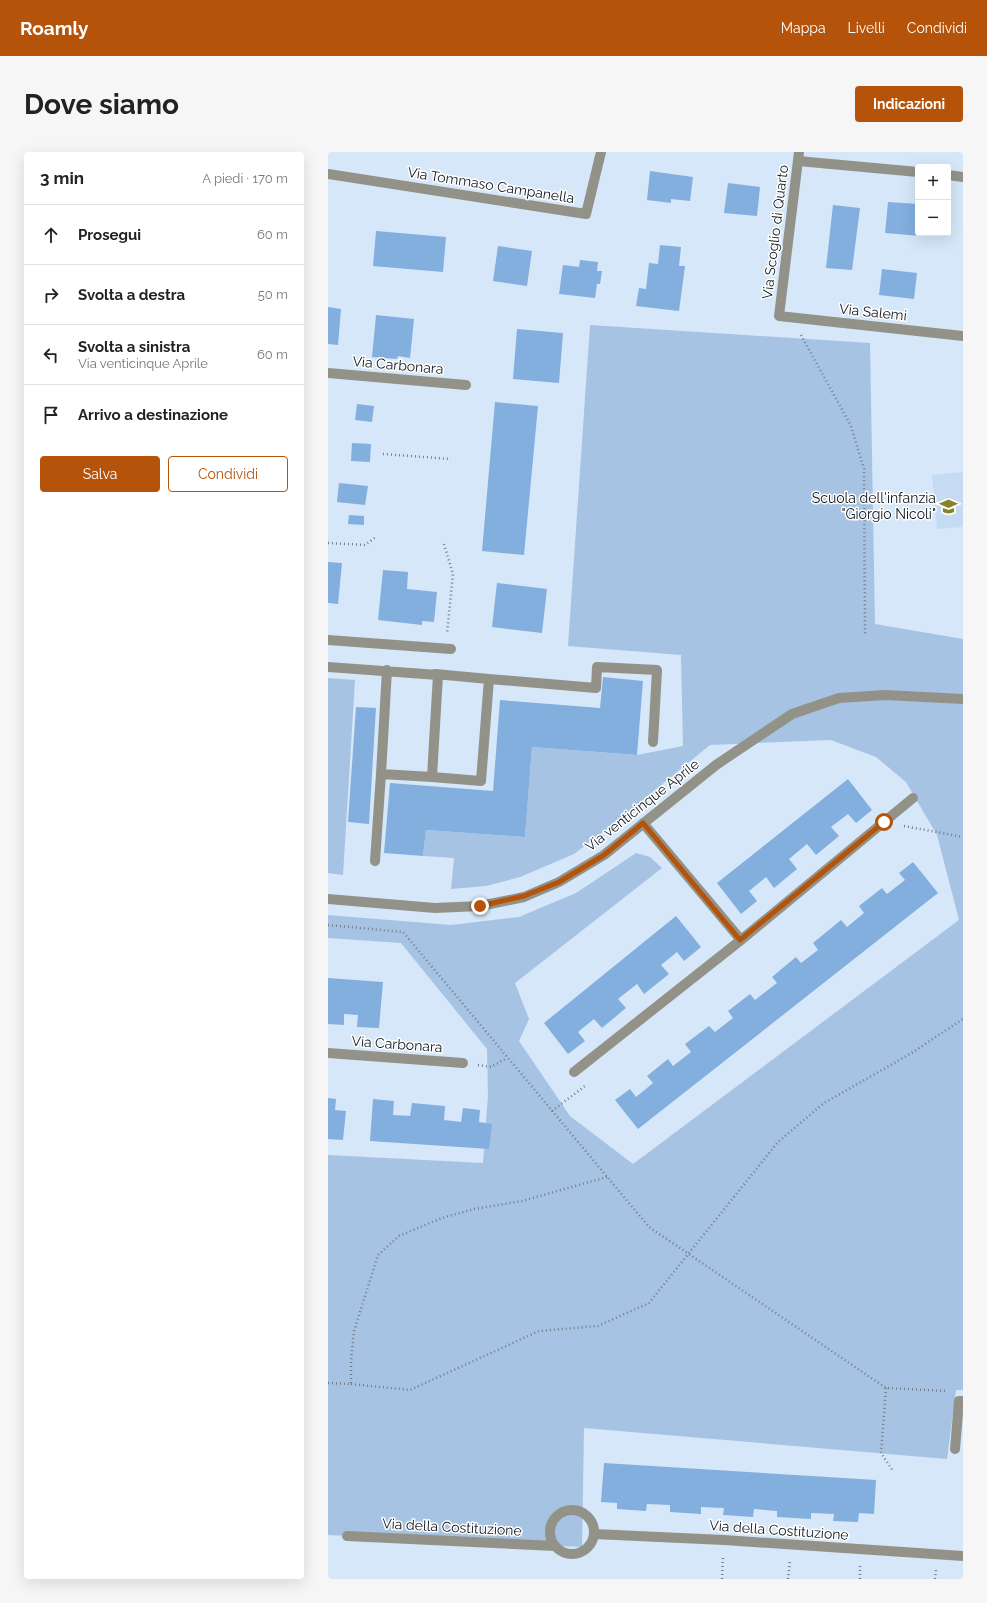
<!DOCTYPE html>
<html lang="it">
<head>
<meta charset="utf-8">
<style>
  body { margin:0; font-family:Raleway,sans-serif; background:#f6f6f6; color:#222 }
  .controls { position:absolute; right:12px; top:12px; display:grid; overflow:hidden; border-radius:4px; box-shadow:0 4px 16px #0002 }
  .controls button { width:36px; height:36px; display:grid; place-items:center; padding:0; border:0; border-bottom:1px solid #e0e0e0; background:#fff; color:#222; font:20px sans-serif }
  .stop { position:absolute; width:12px; height:12px; margin:-9px; border:3px solid #b45309; border-radius:50%; background:#fff }
  .stop.end { background:#b45309; border-color:#fff; box-shadow:0 1px 4px #0008 }
  .list { margin:0; padding:0; list-style:none }
  h2 { display:flex; justify-content:space-between; align-items:center; height:52px; margin:0; padding:0 16px; font-size:17px }
  h2 small { font-size:13px; font-weight:400; color:#767676 }
  .list li { display:grid; grid-template-columns:26px 1fr auto; gap:12px; align-items:center; box-sizing:border-box; height:60px; padding:0 16px; border-top:1px solid #e0e0e0 }
  .list b { display:block; font-size:15px; white-space:nowrap }
  .list p { margin:0; font-size:13px; white-space:nowrap; color:#767676 }
  .list em { font-size:13px; font-style:normal; color:#767676 }
  .actions { display:flex; gap:8px; padding:12px 16px }
  .actions a { flex:1; padding:9px 0; border:1px solid #b45309; border-radius:4px; text-align:center; font-size:14px; color:#b45309 }
  .actions .main { background:#b45309; color:#fff }
  .icon { flex:none; width:22px; height:22px; fill:none; stroke:currentColor; stroke-width:2; stroke-linecap:round; stroke-linejoin:round }
  .map { position:relative; flex:none; width:635px; height:1427px; overflow:hidden; border-radius:4px }
  header { display:flex; align-items:center; gap:24px; box-sizing:border-box; height:56px; padding:0 20px; background:#b45309; color:#fff }
  header strong { font-size:19px }
  nav { display:flex; gap:22px; margin-inline-start:auto; font-size:14px }
  .intro { display:flex; align-items:center; justify-content:space-between; box-sizing:border-box; height:96px; padding:0 24px }
  h1 { margin:0; font-size:28px }
  .button { padding:10px 18px; border-radius:4px; background:#b45309; color:#fff; font-size:14px; font-weight:700 }
  main { display:flex; gap:24px; padding:0 24px }
  aside { flex:1; background:#fff; border-radius:4px; box-shadow:0 4px 16px #0002 }
  .map>svg:first-child { display:block }
  .built { fill:#c4dbf3 }
  .green { fill:#a6c3e3 }
  .building { fill:#83afde }
  .lines { fill:none; stroke-linecap:round; stroke-linejoin:round }
  .path { stroke:#727e8a; stroke-width:2.5; stroke-dasharray:1 3; stroke-linecap:butt }
  .minor { stroke:#929288; stroke-width:10 }
  .route { stroke:#b45309; stroke-width:5 }
  .labels { text-anchor:middle; stroke-width:3; stroke-linejoin:round; paint-order:stroke }
  .street-label { font-size:14px; fill:#11171d; stroke:#fff }
  .poi-label { font-size:14px; fill:#11171d; stroke:#fff; text-anchor:end }
</style>
</head>
<body>
<header>
<strong>Roamly</strong>
<nav><a>Mappa</a><a>Livelli</a><a>Condividi</a></nav>
</header>
<div class="intro"><h1>Dove siamo</h1><a class="button">Indicazioni</a></div>
<main>
<aside>
<h2>3 min<small>A piedi · 170 m</small></h2>
<ul class="list">
<li><svg class="icon" aria-label="ahead" viewBox="0 0 24 24"><path d="M12 20V5M6 11l6-6 6 6"/></svg><div><b>Prosegui</b></div><em>60 m</em></li>
<li><svg class="icon" aria-label="right" viewBox="0 0 24 24"><path d="M7 20v-9h11M14 6l5 5-5 5"/></svg><div><b>Svolta a destra</b></div><em>50 m</em></li>
<li><svg class="icon" aria-label="left" viewBox="0 0 24 24"><path d="M17 20v-9H6M10 6l-5 5 5 5"/></svg><div><b>Svolta a sinistra</b><p>Via venticinque Aprile</p></div><em>60 m</em></li>
<li><svg class="icon" aria-label="arrive" viewBox="0 0 24 24"><path d="M6 21V4h12l-3 4 3 4H6"/></svg><div><b>Arrivo a destinazione</b></div></li>
</ul>
<div class="actions"><a class="main">Salva</a><a>Condividi</a></div>
</aside>
<div class="map">
<svg width="635" height="1427" viewBox="0 0 635 1427">
  <rect width="100%" height="100%" fill="#d5e7f9"/>
  <!-- built -->
  <path class="built" d="M635 320V375L609 377 604 323Z"/>
  <!-- green -->
  <path class="green" d="M262 173 542 191 547 472 635 487V1238H628L619 1307 256 1276 254 1395 0 1383V1003L155 1011 160 943 159 897 73 791 0 786V763L123 773 191 765 248 741 308 701 322 705 334 716 187 831 201 867 191 889 242 964 305 1012 631 768 609 683 578 630 548 605 503 588 382 593 288 670 246 702 192 725 158 734 123 737 126 706 95 704 98 678 197 685 204 595 309 603 355 594 353 503 240 494Z
    M0 526 27 528 15 723 0 721Z"/>
  <!-- building -->
  <path class="building" d="M322 19 365 25 362 49 343 47V51L319 48Z
    M400 31 432 35 429 64 396 61Z
    M560 50 590 52V81H593L592 84 557 81Z
    M505 53 532 56 524 118 498 116Z
    M48 79 118 85 115 120 45 114Z
    M332 93 353 95 351 114H357L351 159 308 154 311 136 318 137 321 111 330 112Z
    M170 94 204 99 199 134 165 129Z
    M252 108 270 110 269 119H274L272 132H269L267 146 231 142 235 113 251 115Z
    M554 117 589 121 586 147 551 143Z
    M0 155 13 157 10 193 0 192Z
    M48 163 86 167 82 206 70 204 69 207 44 205Z
    M189 177 235 181 231 231 185 227Z
    M167 250 210 254 196 403 154 399Z
    M29 252 46 254 44 270 27 268Z
    M24 291 43 292 42 310 23 309Z
    M11 331 40 334 37 353 9 350Z
    M21 363 36 364V373L20 372Z
    M0 410 14 411 10 452 0 451Z
    M55 418 80 420 79 437 109 440 106 470 94 469V473L50 468Z
    M169 431 219 437 214 481 164 475Z
    M275 525 315 529 309 603 204 595 197 685 98 678 95 704 56 701 62 631 165 639 172 548 272 556Z
    M28 555 48 556 41 672 20 670Z
    M520 627 544 658 528 671 520 662 503 675 511 684 488 703 479 692 461 707 469 717 446 736 438 725 421 739 429 749 413 762 389 731Z
    M585 710 610 741 310 977 287 948 302 937 308 945 325 931 319 924 340 907 345 914 363 900 357 892 381 874 387 880 405 866 400 859 422 842 427 848 449 831 444 825 468 805 473 811 490 798 485 791 513 768 519 775 536 761 531 754 554 736 559 742 577 728 571 721Z
    M348 764 373 795 356 809 349 800 333 813 341 822 316 842 309 832 290 847 298 856 274 876 266 867 250 880 257 889 240 902 216 871Z
    M0 826 55 830 51 876 29 875 30 863 16 862V873L0 872Z
    M0 946 8 947 7 958 18 959 15 988 0 987Z
    M45 947 66 949 65 963 82 964 84 951 117 954 116 968 133 970 135 956 152 958 151 970 164 972 161 997 42 989Z
    M276 1311 548 1328 546 1362 531 1361 530 1370 505 1369 506 1362 483 1361V1367L449 1365V1359L426 1357 425 1365 395 1363 396 1356 373 1355V1362L342 1360V1353L319 1352 318 1359 289 1357V1351L273 1350Z"/>
  <g class="lines">
    <!-- path -->
    <path class="path" d="M473 183 523 274 536 317 537 484
      M55 302 123 307
      M0 391 37 393 48 385
      M116 392 125 422 119 482
      M576 674 635 685
      M0 773 75 780 321 1075 558 1236 620 1239
      M150 913 163 915 179 906
      M224 959 257 934 256 932
      M0 1231 23 1232V1208L26 1179 50 1103 71 1084 114 1066 146 1057 194 1049 279 1025
      M23 1232 82 1238 211 1179 270 1174 321 1151 450 990 496 951 582 902 635 867
      M558 1236 553 1301 565 1319
      M394 1427 395 1404
      M460 1427 462 1408
      M532 1427V1412
      M607 1427 608 1418"/>
    <!-- minor -->
    <path class="minor" d="M471 0 451 164 635 184
      M470 9 590 20
      M0 22 258 62 273 0
      M620 23 635 25
      M0 221 138 233
      M0 488 123 497
      M0 515 110 523 104 625 53 622 59 518
      M161 527 268 536 269 515 329 518 325 590
      M104 625 153 629 161 527 107 522
      M315 671 413 788
      M47 709 53 622
      M0 747 107 756 152 754 196 745 231 730 276 703 388 613 464 562 511 546 557 543 635 547
      M0 901 135 911
      M246 920 413 788 585 646
      M627 1297 631 1249H635
      M222 1380a22 22 0 1 1 44 0a22 22 0 1 1-44 0Z
      M266 1382 396 1388 635 1404
      M19 1384 227 1394"/>
  </g>
  <g class="lines">
    <!-- route -->
    <path class="route" d="M152 754 196 744 231 730 276 703 315 671 412 788 556 670"/>
  </g>
  <!-- icons -->
  <defs>
    <symbol id="school-bare" viewBox="-9 -9 18 18"><path d="M0-5L7-2L0 1L-7-2ZM-4 1L0 2.5L4 1V4Q0 6-4 4Z" fill="#88822a" stroke="#fff" stroke-width="2.5" paint-order="stroke"/></symbol>
  </defs>
  <g fill-rule="evenodd">
    <use href="#school-bare" x="608" y="342" width="25" height="25"/>
  </g>
  <g class="labels">
    <!-- street labels -->
    <g class="street-label">
      <text transform="translate(163 33) rotate(9)" y="5">Via Tommaso Campanella</text>
      <text transform="translate(447 80) rotate(-83)" y="5">Via Scoglio di Quarto</text>
      <text transform="translate(545 160) rotate(6)" y="5">Via Salemi</text>
      <text transform="translate(70 213) rotate(5)" y="5">Via Carbonara</text>
      <text transform="translate(314 653) rotate(-38)" y="5">Via venticinque Aprile</text>
      <text transform="translate(69 892) rotate(4)" y="5">Via Carbonara</text>
      <text transform="translate(124 1375) rotate(3)" y="5">Via della Costituzione</text>
      <text transform="translate(451 1378) rotate(4)" y="5">Via della Costituzione</text>
    </g>
    <!-- poi labels -->
    <g class="poi-label">
      <text x="608" y="351">Scuola dell'infanzia<tspan x="608" dy="16">"Giorgio Nicoli"</tspan></text>
    </g>
  </g>
</svg>
<div class="controls">
<button>+</button>
<button>−</button>
</div>
<div class="stop" style="left:556px;top:670px"></div>
<div class="stop end" style="left:152px;top:754px"></div>
</div>
</main>
</body>
</html>
